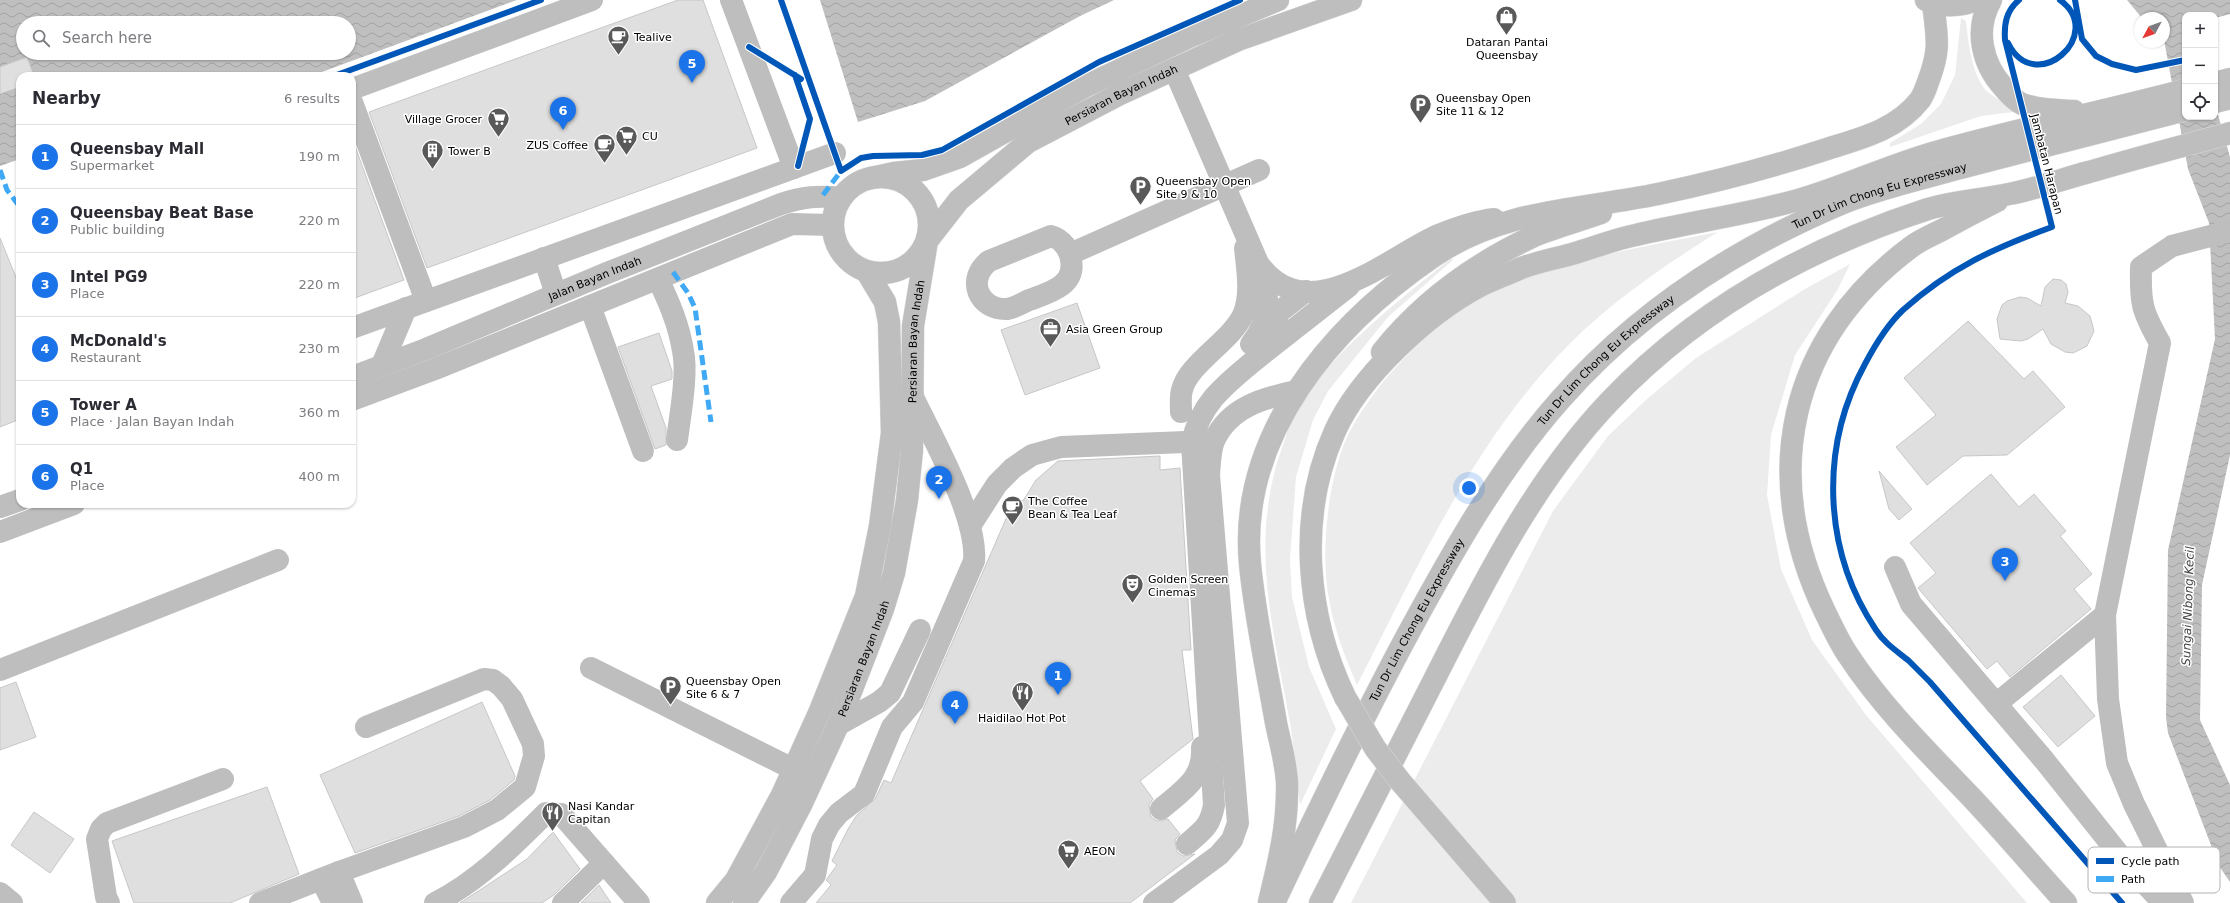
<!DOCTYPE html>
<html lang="en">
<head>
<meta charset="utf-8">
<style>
  body { margin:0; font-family:"DejaVu Sans",sans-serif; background:#f2f2f3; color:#2b2b33 }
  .controls { position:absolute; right:12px; top:12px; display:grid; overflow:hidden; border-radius:8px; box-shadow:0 1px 3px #0004 }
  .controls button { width:36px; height:36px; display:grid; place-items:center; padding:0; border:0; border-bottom:1px solid #e1e1e2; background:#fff; color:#2b2b33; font:20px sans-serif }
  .compass { position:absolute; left:2134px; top:12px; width:36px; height:36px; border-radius:50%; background:#fff; box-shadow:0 1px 3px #0004; rotate:229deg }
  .you { position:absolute; left:1469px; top:488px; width:14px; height:14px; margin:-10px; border:3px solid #fff; border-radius:50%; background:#1a73e8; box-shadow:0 0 0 6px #1a73e833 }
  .badge { display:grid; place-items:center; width:26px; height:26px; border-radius:50%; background:#1a73e8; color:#fff; font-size:13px; font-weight:700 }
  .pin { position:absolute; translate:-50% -33px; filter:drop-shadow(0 1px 2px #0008) }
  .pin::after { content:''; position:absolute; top:21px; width:14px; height:12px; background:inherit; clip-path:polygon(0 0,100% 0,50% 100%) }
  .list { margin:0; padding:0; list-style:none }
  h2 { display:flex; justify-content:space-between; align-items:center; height:52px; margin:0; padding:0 16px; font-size:17px }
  h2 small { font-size:13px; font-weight:400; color:#7c7c81 }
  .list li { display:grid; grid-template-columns:26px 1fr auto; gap:12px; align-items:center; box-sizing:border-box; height:64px; padding:0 16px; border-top:1px solid #e1e1e2 }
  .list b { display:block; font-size:15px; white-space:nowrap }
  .list p { margin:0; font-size:13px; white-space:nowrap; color:#7c7c81 }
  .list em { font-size:13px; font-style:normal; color:#7c7c81 }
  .icon { flex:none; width:22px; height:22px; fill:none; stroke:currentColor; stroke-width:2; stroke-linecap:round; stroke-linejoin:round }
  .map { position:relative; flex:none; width:2230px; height:903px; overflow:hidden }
  .search { position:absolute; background:#fff; box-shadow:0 1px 3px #0004; left:16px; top:16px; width:340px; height:44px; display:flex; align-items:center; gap:10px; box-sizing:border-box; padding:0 14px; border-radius:22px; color:#7c7c81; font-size:15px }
  .panel { position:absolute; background:#fff; box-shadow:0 1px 3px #0004; left:16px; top:72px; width:340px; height:436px; border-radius:12px }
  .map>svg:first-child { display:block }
  .green { fill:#ececec }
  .water { fill:url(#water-waves); fill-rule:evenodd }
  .building { fill:#dfdfdf; stroke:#c7c7c7 }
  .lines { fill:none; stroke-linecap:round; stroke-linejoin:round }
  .major-casing { stroke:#dbdbdb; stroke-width:23 }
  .highway-casing { stroke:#dbdbdb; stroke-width:23 }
  .minor { stroke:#bebebe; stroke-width:22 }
  .major { stroke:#bebebe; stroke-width:22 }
  .highway { stroke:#bebebe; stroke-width:22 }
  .highway-bridge-casing { stroke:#dbdbdb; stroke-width:23; stroke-linecap:butt }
  .minor-bridge { stroke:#bebebe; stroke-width:22 }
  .highway-bridge { stroke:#bebebe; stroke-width:22 }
  .quiet { stroke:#3fa9f5; stroke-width:5; stroke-dasharray:10 5; stroke-linecap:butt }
  .cycleway-casing { stroke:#fff; stroke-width:8 }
  .cycleway { stroke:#0057b8; stroke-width:6 }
  .labels { text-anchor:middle; stroke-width:3; stroke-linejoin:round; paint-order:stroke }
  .poi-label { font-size:11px; fill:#000; stroke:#fff; text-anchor:start }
  .street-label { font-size:11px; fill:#000; stroke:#fff }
  .water-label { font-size:12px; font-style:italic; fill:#444; stroke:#fff }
  .key { fill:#fff; stroke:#b2b2b2; stroke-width:1 }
  .key-label { font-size:11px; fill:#000 }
</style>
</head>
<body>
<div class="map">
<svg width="2230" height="903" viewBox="0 0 2230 903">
  <defs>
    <pattern id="water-waves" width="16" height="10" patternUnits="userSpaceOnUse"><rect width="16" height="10" fill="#bfbfbf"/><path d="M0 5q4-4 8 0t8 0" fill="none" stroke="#a2a2a2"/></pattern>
  </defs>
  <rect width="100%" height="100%" fill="#fff"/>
  <!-- green -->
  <path class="green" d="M1961 18 1966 21C1968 41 1972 79 1989 93 1998 100 2011 105 2022 111L1981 116 1890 147V143L1921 124 1941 104 1955 75Z
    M1718 232C1660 268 1602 308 1556 358 1469 452 1415 572 1357 685 1345 657 1334 629 1329 599 1320 553 1328 479 1347 437 1354 422 1364 408 1373 395 1411 344 1461 303 1520 280 1583 256 1652 245 1718 232Z
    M1451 258 1453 260 1388 317 1328 391 1313 420 1296 477 1290 559 1292 597 1309 667 1336 729 1300 805C1296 774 1294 743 1288 712 1271 619 1249 535 1284 442 1288 431 1291 417 1297 407 1338 347 1395 304 1451 258Z
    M1850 264 1838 289 1795 355 1771 435 1767 495 1781 569 1812 640 1866 715 2027 903H1351L1553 511 1608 436 1647 399 1696 358 1805 289Z"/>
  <!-- water -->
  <path class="water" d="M0 0H517L311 76H20V159L0 166ZM23 23H349V53H23Z
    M820 0H1114L1080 16 925 101 858 122Z
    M2127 0H2230V14L2215 18V15H2185V117H2215V104L2230 157V455L2202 585 2200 720 2230 785V882L2219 866 2168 733 2166 717 2168 550 2215 339 2209 223 2188 169 2164 40V18H2142Z"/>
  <!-- building -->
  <path class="building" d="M678 0H703L757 148 427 268 369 112Z
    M27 57 34 76H20V87L0 94V67Z
    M352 138 404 280 352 299Z
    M0 238 20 287V419L0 427Z
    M2053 279 2061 280 2066 284 2068 292 2065 303 2078 306 2090 316 2094 331 2087 346 2073 353 2065 352 2051 344 2043 329 2028 339 2021 341 2000 339 1997 319 2002 305 2007 301 2020 297 2027 298 2041 306 2045 287Z
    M1077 303 1100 368 1025 395 1001 330Z
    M1968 321 2024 379 2033 371 2065 407 2007 455 1963 456 1927 485 1896 447 1936 415 1904 378Z
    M659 333 672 371V379L651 386 666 428V445L655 449 618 347Z
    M1160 456V470L1180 468 1191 650H1182L1193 739 1140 781 1153 799 1149 805 1151 817 1157 821 1168 819 1180 834 1175 840 1177 852 1183 856 1195 854 1130 903H816L831 885 826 880 837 865 832 861 848 829 857 815 875 799 884 780 891 783 1015 498 1023 501 1036 480 1058 461Z
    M1879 471 1912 509 1899 520 1889 509Z
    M1991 474 2019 507 2034 494 2066 531 2060 536 2092 574 2074 589 2091 609 2010 677 1997 661 1987 669 1918 588 1936 573 1910 543Z
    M2061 675 2095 716 2058 747 2023 707Z
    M16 682 36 737 0 750V688Z
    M482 702 515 776 514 780 490 800 459 816 355 853 320 775Z
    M267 787 299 874 230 903H134L112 841Z
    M34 812 74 839 50 873 11 845Z
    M553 832 580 869 554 895 542 903H460L527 859Z
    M599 885 611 903H581Z"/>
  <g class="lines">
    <defs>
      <g id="major">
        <path d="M1926 0C1941 7 1960 7 1976 0"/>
        <circle cx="881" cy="225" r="48"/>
        <path d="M871 178 894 173 923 170 960 157 1086 86 1189 37 1278 0"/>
        <path d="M1382 352C1422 302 1476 263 1534 236 1555 227 1579 221 1601 213"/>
        <path d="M1269 902C1279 861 1288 825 1287 783 1286 763 1280 742 1276 723 1267 670 1255 617 1250 564 1238 434 1333 325 1434 256 1503 209 1580 210 1658 194 1715 182 1772 167 1827 149 1862 138 1896 130 1920 100 1924 94 1926 88 1928 82 1941 48 1937 38 1933 3"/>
        <path d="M717 903 736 880 782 795 819 713 866 596 880 526 892 433 889 322 885 302 867 272"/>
        <path id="s2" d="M744 903 766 872 801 805 838 725 883 609 894 573 907 500 912 450 913 326 927 241 959 200 1028 142 1120 94 1238 40 1351 0"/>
      </g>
      <g id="highway">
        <path d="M1991 0C1974 30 1982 64 2004 88 2009 94 2015 101 2022 104 2039 110 2056 110 2074 111"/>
        <path d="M2215 83 2230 79"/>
        <path d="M2215 102 2230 98"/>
        <path d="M1997 201C1979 210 1960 220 1942 230 1932 235 1920 240 1911 247 1788 339 1759 475 1825 612 1832 626 1839 642 1848 655 1882 707 1928 752 1971 797 2003 831 2034 868 2066 903"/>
        <path d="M1345 697C1306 616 1297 515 1335 431 1360 376 1427 314 1480 286 1492 280 1506 275 1519 269 1536 262 1554 259 1572 254 1593 248 1615 239 1636 235 1690 222 1745 215 1798 200 1844 187 1889 165 1936 152 2018 129 2102 112 2185 90"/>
        <path id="s3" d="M1274 903C1317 812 1361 721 1409 632 1453 551 1499 469 1560 400 1637 312 1736 248 1843 203 1880 188 1922 179 1960 168 2035 148 2110 130 2185 110"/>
        <path d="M1320 903C1359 827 1397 752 1436 676 1484 581 1535 480 1609 402 1696 310 1808 248 1928 209 1955 201 1981 200 2009 194 2036 189 2062 179 2089 172 2136 158 2183 146 2230 133"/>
      </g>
    </defs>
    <!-- major casing -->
    <use href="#major" class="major-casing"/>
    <!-- highway casing -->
    <use href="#highway" class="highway-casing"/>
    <!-- minor -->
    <g class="minor">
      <path d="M731 0 794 168"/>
      <path d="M1174 69 1258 263C1269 294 1274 315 1251 344"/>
      <path d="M352 89 592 0"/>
      <path d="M352 102 426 301"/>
      <path d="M1051 236C1062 239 1070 250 1071 260 1076 286 1048 293 1029 300 1023 303 1014 308 1007 309 978 310 966 279 989 261Z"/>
      <path d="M1070 254 1259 170"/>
      <path d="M544 258 556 294"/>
      <path d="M1261 267C1310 329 1386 259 1436 236 1453 229 1476 221 1494 219"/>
      <path d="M658 279C669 302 679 325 683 351 688 373 680 416 677 440"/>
      <path d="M590 306 643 451"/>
      <path d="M352 328 835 153"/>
      <path d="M1271 336 1279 312 1306 291"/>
      <path d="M1256 359 1349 286"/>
      <path d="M382 365 406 308"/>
      <path id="s1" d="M352 377 426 349 607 273 781 204C802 197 819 195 841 198"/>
      <path d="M352 400 435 369 792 224 832 225"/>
      <path d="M1181 412C1181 405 1180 397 1182 390 1188 364 1231 341 1243 315 1252 296 1247 268 1245 248"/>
      <path d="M0 507 20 500"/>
      <path d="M970 526 997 484 1013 468 1032 455 1061 447 1210 441"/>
      <path d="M0 532 74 504"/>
      <path d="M1895 567 1911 604 2044 760 2126 863 2163 903"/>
      <path d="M591 668 793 769"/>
      <path d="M0 670 278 560"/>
      <path d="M1996 704 2105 615"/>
      <path d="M838 725 879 702 890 693 920 630"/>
      <path d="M339 872 352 903"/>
      <path d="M321 879 333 903"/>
      <path d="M0 893 12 903"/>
      <path d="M109 903 106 897 97 839 101 829 107 823 223 779"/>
      <path d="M260 903 339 872 464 827 497 810 525 787 534 756 533 744 512 699 501 686 493 680 484 679 366 727"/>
      <path d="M435 903C477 882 513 846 546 813L561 814 639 903"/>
      <path d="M563 903 604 863"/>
      <path d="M791 903 815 875 822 839 829 825 839 813 864 794 892 727 913 702 974 561C978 517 933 439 913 397"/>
      <path d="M1154 903 1219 855 1232 840 1238 823 1209 475C1210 464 1210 451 1214 441 1229 407 1264 398 1296 391"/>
      <path d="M2183 903 2134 804 2117 763 2108 699 2105 615 2160 343C2142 311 2140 304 2141 267L2172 246 2230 231"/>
    </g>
    <!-- major -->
    <use href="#major" class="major"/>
    <!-- highway -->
    <use href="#highway" class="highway"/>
    <defs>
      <path id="highway-bridge" d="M1345 697 1375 748 1400 781 1505 903"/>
    </defs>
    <!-- highway-bridge casing -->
    <use href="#highway-bridge" class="highway-bridge-casing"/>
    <!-- minor-bridge -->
    <path class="minor-bridge" d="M1161 809C1183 790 1204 779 1202 747
      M1187 844C1203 830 1210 827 1214 805L1192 443C1200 403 1226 384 1256 359"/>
    <!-- highway-bridge -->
    <use href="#highway-bridge" class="highway-bridge"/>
    <!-- quiet -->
    <path class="quiet" d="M0 170 7 190 20 207
      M823 195 841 171
      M673 272 688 293 695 308 711 422"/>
    <defs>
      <path id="cycleway" d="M781 0 841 171 861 158 873 156 922 155 942 150 1099 62 1240 0
        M2019 0C2006 11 2004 24 2005 40L2052 227C1994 248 1950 268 1903 310 1887 325 1875 345 1865 364 1819 448 1823 551 1876 630 1885 644 1897 651 1909 661 1916 668 1923 675 1930 682L2122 903
        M2075 0 2082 39 2096 56 2112 64 2136 70 2185 60
        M2008 43C2035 98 2107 34 2060 0
        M749 47 801 79
        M795 75 810 119 798 166
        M334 76 541 0"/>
    </defs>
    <!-- cycleway casing -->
    <use href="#cycleway" class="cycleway-casing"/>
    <!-- cycleway -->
    <use href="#cycleway" class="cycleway"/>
  </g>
  <!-- icons -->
  <defs>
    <symbol id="shop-pin" viewBox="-11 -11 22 30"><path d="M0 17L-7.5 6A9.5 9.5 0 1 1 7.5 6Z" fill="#595959" stroke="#fff"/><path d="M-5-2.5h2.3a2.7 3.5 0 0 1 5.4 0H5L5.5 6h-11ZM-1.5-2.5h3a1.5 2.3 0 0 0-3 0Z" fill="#fff"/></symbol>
    <symbol id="cafe-pin" viewBox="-11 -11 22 30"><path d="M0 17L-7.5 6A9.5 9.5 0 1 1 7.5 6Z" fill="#595959" stroke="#fff"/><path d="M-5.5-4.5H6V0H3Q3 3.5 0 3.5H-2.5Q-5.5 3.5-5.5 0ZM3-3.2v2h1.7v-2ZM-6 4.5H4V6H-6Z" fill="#fff"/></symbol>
    <symbol id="parking-pin" viewBox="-11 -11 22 30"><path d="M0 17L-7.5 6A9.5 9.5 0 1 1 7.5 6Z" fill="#595959" stroke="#fff"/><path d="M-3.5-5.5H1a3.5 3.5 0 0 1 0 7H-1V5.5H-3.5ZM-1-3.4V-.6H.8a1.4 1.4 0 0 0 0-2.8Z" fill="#fff"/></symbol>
    <symbol id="supermarket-pin" viewBox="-11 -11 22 30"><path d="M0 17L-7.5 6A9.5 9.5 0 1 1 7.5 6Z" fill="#595959" stroke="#fff"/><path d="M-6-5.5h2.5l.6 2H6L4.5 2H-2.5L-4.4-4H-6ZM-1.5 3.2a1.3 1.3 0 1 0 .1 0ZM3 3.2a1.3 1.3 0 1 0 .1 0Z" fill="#fff"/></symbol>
    <symbol id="building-pin" viewBox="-11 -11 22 30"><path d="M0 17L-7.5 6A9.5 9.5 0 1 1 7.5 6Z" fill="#595959" stroke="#fff"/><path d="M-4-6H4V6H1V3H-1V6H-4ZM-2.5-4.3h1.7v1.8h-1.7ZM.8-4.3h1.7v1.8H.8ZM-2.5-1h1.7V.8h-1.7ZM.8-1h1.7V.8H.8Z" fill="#fff"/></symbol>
    <symbol id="office-pin" viewBox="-11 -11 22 30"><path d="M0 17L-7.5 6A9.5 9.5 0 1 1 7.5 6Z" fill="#595959" stroke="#fff"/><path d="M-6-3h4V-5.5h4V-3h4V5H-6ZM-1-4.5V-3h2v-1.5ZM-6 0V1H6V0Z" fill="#fff"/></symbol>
    <symbol id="theatre-pin" viewBox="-11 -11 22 30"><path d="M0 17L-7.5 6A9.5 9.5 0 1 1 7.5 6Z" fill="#595959" stroke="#fff"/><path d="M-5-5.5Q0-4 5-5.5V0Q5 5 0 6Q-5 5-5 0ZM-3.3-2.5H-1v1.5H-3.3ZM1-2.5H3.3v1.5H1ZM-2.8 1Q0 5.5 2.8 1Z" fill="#fff"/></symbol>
    <symbol id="restaurant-pin" viewBox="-11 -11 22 30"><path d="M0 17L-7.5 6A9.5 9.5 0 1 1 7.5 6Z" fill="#595959" stroke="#fff"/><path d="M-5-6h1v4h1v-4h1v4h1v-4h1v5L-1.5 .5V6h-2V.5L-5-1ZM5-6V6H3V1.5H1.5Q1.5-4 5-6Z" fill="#fff"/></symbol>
  </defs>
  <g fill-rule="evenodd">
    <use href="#shop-pin" x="1494" y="4" width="25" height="34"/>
    <use href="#cafe-pin" x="606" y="24" width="25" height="34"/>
    <use href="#parking-pin" x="1408" y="92" width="25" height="34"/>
    <use href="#supermarket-pin" x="486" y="106" width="25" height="34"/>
    <use href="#supermarket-pin" x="614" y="124" width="25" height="34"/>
    <use href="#cafe-pin" x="592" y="132" width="25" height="34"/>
    <use href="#building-pin" x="420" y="138" width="25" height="34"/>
    <use href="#parking-pin" x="1128" y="174" width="25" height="34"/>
    <use href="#office-pin" x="1038" y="316" width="25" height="34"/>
    <use href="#cafe-pin" x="1000" y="494" width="25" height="34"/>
    <use href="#theatre-pin" x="1120" y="572" width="25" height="34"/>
    <use href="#parking-pin" x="658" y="674" width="25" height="34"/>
    <use href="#restaurant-pin" x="1010" y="680" width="25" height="34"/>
    <use href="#restaurant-pin" x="540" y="800" width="25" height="34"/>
    <use href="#supermarket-pin" x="1056" y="838" width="25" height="34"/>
  </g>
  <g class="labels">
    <!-- poi labels -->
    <g class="poi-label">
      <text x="634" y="41">Tealive</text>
      <text x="1507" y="46" text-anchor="middle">Dataran Pantai<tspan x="1507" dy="13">Queensbay</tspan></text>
      <text x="1436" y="102">Queensbay Open<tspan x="1436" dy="13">Site 11 &amp; 12</tspan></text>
      <text x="482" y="123" text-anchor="end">Village Grocer</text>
      <text x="642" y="140">CU</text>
      <text x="588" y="149" text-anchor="end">ZUS Coffee</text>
      <text x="448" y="155">Tower B</text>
      <text x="1156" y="185">Queensbay Open<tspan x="1156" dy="13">Site 9 &amp; 10</tspan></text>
      <text x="1066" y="333">Asia Green Group</text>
      <text x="1028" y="505">The Coffee<tspan x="1028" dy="13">Bean &amp; Tea Leaf</tspan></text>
      <text x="1148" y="583">Golden Screen<tspan x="1148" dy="13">Cinemas</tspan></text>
      <text x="686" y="685">Queensbay Open<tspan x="686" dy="13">Site 6 &amp; 7</tspan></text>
      <text x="1022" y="722" text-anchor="middle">Haidilao Hot Pot</text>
      <text x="568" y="810">Nasi Kandar<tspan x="568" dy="13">Capitan</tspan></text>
      <text x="1084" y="855">AEON</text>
    </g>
    <!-- street labels -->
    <g class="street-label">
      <text dy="4" stroke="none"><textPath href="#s2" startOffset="945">Persiaran Bayan Indah</textPath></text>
      <text transform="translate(2047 164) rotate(76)" y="4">Jambatan Harapan</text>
      <text dy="4" stroke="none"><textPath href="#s3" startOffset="965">Tun Dr Lim Chong Eu Expressway</textPath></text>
      <text dy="4" stroke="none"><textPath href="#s1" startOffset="262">Jalan Bayan Indah</textPath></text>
      <text dy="4" stroke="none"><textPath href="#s2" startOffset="597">Persiaran Bayan Indah</textPath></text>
      <text dy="4" stroke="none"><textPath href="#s3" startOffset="641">Tun Dr Lim Chong Eu Expressway</textPath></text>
      <text dy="4" stroke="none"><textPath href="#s3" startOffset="317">Tun Dr Lim Chong Eu Expressway</textPath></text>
      <text dy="4" stroke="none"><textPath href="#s2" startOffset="273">Persiaran Bayan Indah</textPath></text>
    </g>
    <!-- water labels -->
    <g class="water-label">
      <text transform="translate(2188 606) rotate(-88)" y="4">Sungai Nibong Kecil</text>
    </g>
  </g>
  <!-- legend -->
  <rect x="2088" y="847" width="132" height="46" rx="6" class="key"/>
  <rect x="2096" y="858" width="18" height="6" fill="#0057b8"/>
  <rect x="2096" y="876" width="18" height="6" fill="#3fa9f5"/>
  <g class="key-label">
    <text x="2121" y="865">Cycle path</text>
    <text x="2121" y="883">Path</text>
  </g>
</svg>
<div class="controls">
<button>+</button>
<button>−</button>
<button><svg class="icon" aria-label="locate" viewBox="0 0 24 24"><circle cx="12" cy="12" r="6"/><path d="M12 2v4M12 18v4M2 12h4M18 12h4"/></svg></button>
</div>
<svg class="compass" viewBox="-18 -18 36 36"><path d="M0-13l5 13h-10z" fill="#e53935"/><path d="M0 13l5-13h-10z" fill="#7c7c81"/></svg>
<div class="you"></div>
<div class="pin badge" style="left:1058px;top:695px">1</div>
<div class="pin badge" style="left:939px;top:499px">2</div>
<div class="pin badge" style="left:2005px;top:581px">3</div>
<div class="pin badge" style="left:955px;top:724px">4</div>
<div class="pin badge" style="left:692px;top:83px">5</div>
<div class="pin badge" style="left:563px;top:130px">6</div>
<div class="search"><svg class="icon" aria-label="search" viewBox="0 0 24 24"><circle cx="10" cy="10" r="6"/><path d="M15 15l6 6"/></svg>Search here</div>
<section class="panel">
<h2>Nearby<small>6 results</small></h2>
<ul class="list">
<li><span class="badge">1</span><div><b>Queensbay Mall</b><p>Supermarket</p></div><em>190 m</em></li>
<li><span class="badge">2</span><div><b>Queensbay Beat Base</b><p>Public building</p></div><em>220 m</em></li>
<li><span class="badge">3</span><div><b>Intel PG9</b><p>Place</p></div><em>220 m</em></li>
<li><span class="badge">4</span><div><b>McDonald's</b><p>Restaurant</p></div><em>230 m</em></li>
<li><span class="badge">5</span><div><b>Tower A</b><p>Place · Jalan Bayan Indah</p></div><em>360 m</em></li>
<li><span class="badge">6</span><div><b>Q1</b><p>Place</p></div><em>400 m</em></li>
</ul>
</section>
</div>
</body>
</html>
